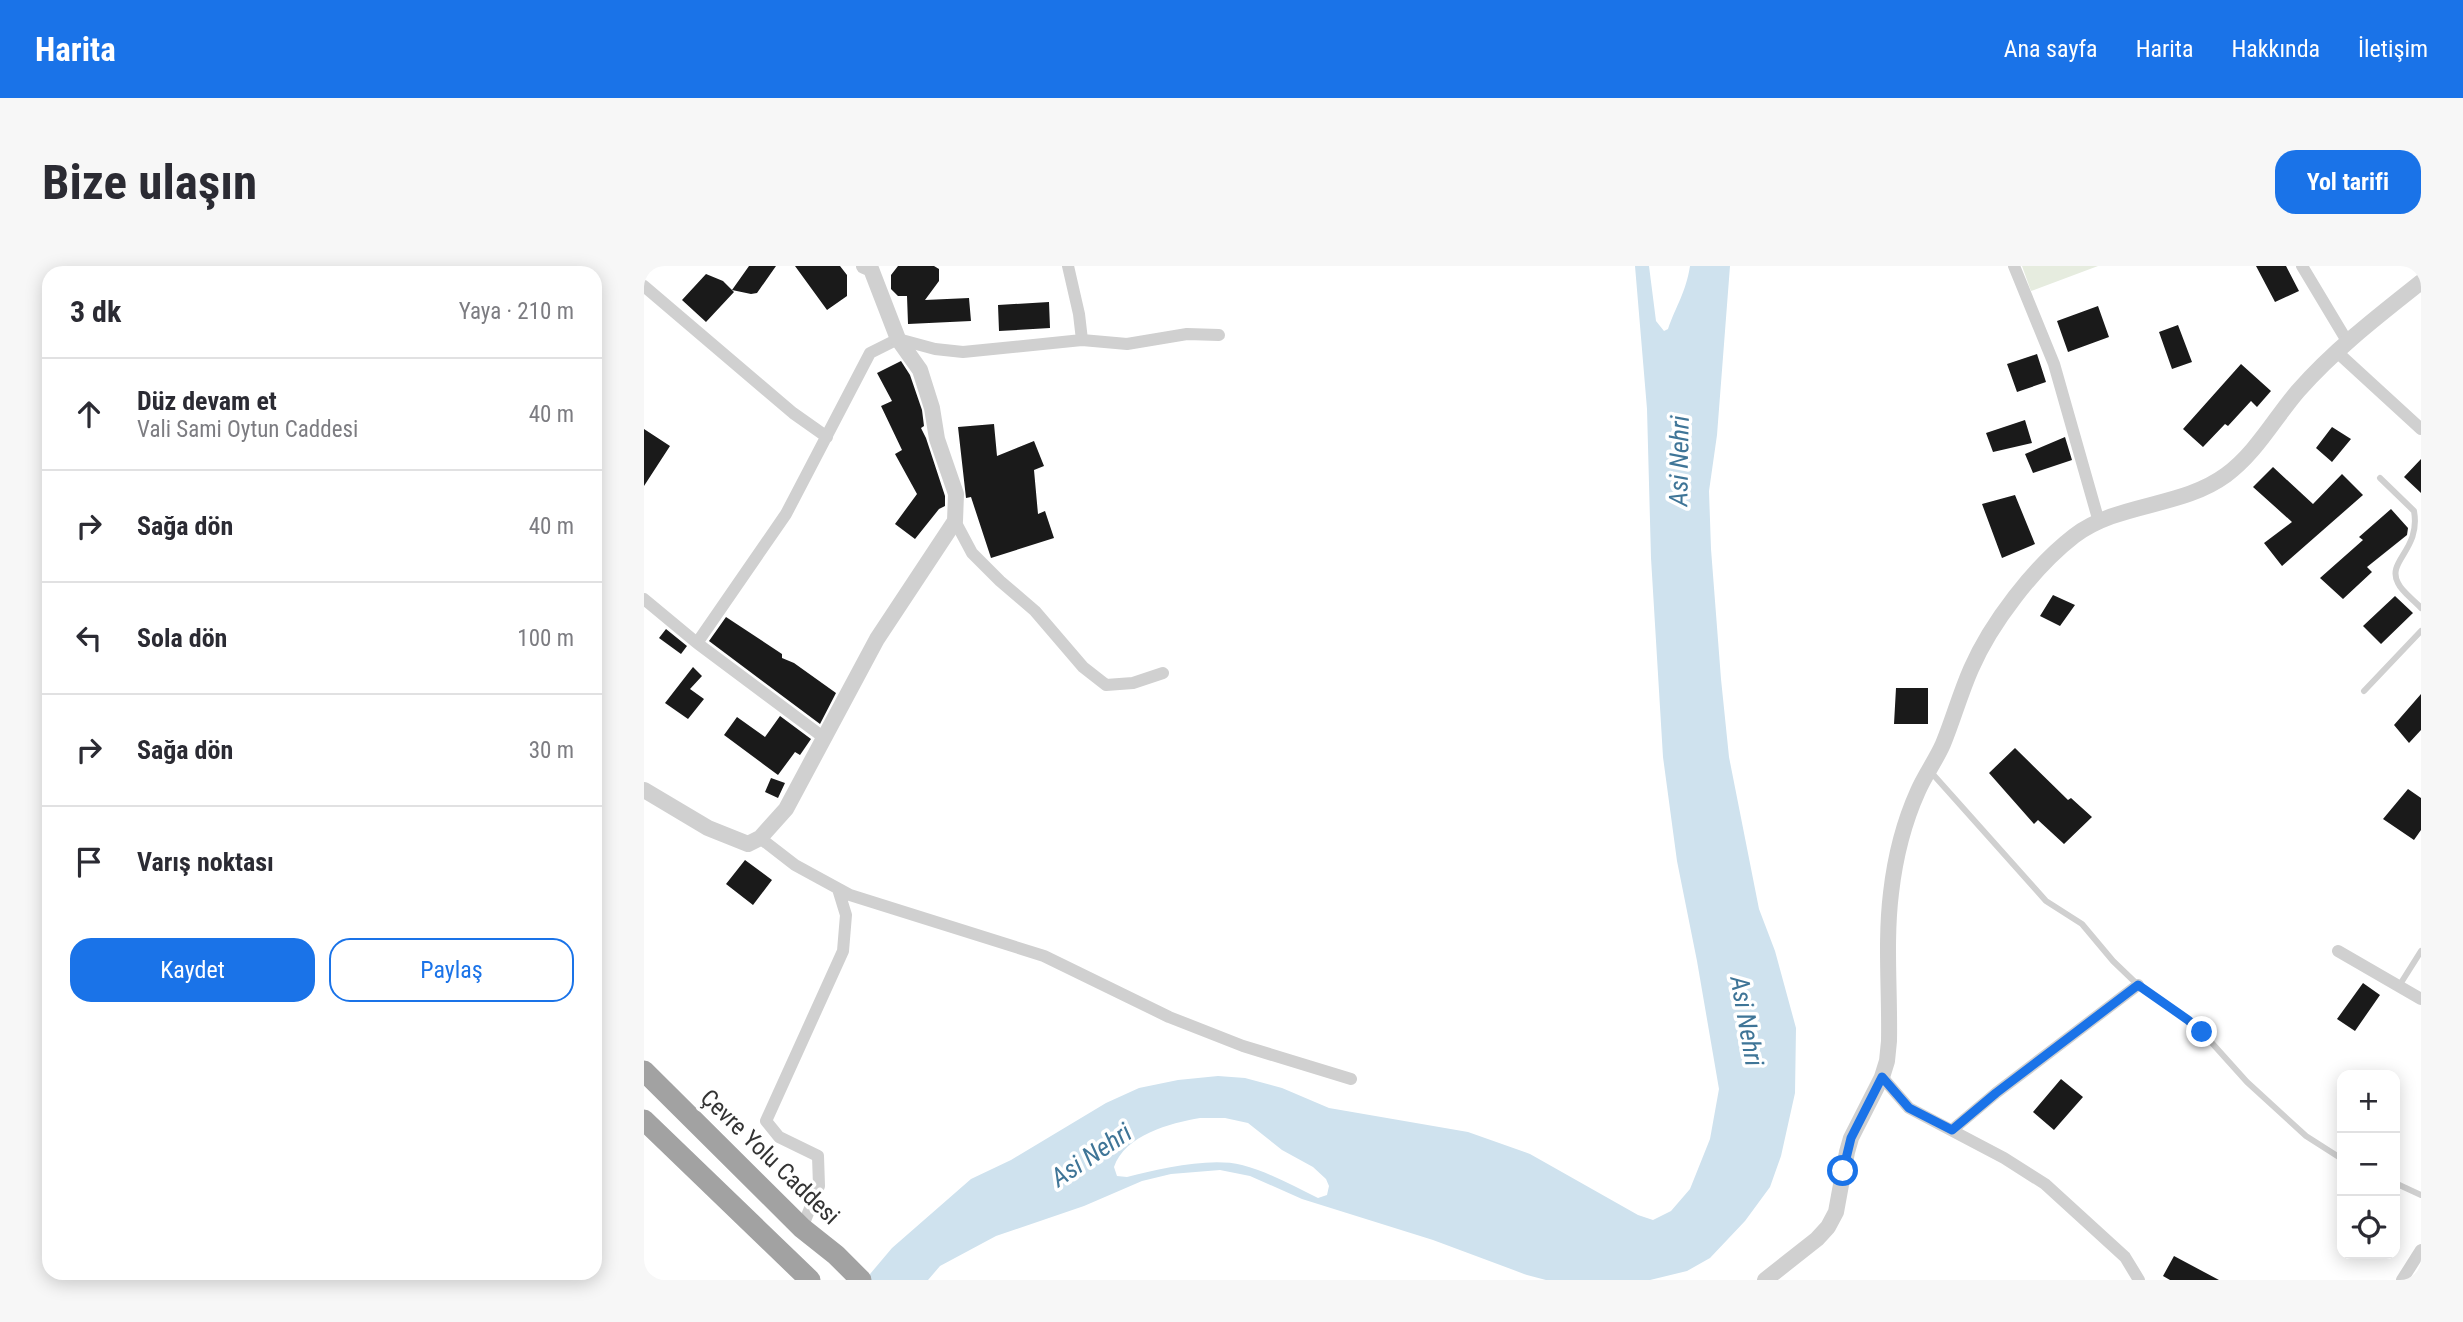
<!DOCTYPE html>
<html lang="tr">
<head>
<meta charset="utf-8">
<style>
  body { margin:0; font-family:"Roboto Condensed",sans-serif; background:#f7f7f7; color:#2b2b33 }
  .controls { position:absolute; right:21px; bottom:21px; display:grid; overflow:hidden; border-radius:14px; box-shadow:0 4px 18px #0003 }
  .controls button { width:63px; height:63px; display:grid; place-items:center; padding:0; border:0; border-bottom:2px solid #e1e1e2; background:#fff; color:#2b2b33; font:35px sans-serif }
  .stop { position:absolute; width:21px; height:21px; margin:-16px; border:5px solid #1a73e8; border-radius:50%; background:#fff }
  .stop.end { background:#1a73e8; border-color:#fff; box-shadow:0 2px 7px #0008 }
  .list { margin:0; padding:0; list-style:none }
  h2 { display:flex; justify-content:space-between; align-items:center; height:91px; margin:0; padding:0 28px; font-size:30px }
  h2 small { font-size:23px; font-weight:400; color:#7c7c81 }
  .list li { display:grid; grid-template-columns:46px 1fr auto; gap:21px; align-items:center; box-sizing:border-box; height:112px; padding:0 28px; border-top:2px solid #e1e1e2 }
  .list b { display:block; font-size:26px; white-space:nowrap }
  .list p { margin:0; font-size:23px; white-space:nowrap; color:#7c7c81 }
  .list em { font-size:23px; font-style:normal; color:#7c7c81 }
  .actions { display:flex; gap:14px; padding:21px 28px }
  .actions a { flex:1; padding:16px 0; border:2px solid #1a73e8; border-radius:21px; text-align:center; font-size:24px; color:#1a73e8 }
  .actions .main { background:#1a73e8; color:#fff }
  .icon { flex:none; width:38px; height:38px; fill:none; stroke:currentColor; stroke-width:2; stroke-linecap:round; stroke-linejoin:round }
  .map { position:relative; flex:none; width:1777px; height:1014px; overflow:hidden; border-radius:21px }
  header { display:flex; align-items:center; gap:42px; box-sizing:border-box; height:98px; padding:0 35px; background:#1a73e8; color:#fff }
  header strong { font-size:33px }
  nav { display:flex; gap:38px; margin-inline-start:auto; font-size:24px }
  .intro { display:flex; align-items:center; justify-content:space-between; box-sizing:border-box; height:168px; padding:0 42px }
  h1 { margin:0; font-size:49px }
  .button { padding:18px 32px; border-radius:21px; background:#1a73e8; color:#fff; font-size:24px; font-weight:700 }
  main { display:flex; gap:42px; padding:0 42px }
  aside { flex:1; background:#fff; border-radius:21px; box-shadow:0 4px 18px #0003 }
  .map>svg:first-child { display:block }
  .green { fill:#e6ecdf }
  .water { fill:#cfe2ee; fill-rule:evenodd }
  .building { fill:#1a1a1a }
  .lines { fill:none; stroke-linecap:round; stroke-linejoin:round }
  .service { stroke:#d0d0d0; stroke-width:6 }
  .minor { stroke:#d0d0d0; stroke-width:12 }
  .tertiary { stroke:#d0d0d0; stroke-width:16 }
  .trunk { stroke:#a2a2a2; stroke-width:21 }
  .route { stroke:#1a73e8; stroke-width:9 }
  .labels { text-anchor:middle; stroke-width:7; stroke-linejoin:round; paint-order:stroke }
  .street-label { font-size:24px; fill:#333; stroke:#fff }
  .water-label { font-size:26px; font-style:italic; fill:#3f7597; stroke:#fff }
</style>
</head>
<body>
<header>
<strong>Harita</strong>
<nav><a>Ana sayfa</a><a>Harita</a><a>Hakkında</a><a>İletişim</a></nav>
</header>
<div class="intro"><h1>Bize ulaşın</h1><a class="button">Yol tarifi</a></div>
<main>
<aside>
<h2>3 dk<small>Yaya · 210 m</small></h2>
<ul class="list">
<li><svg class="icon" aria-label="ahead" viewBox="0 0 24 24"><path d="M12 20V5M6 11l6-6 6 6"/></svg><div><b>Düz devam et</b><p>Vali Sami Oytun Caddesi</p></div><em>40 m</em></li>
<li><svg class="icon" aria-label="right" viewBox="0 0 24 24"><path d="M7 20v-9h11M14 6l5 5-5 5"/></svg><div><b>Sağa dön</b></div><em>40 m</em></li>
<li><svg class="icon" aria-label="left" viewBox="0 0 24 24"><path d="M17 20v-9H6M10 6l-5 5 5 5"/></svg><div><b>Sola dön</b></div><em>100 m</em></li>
<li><svg class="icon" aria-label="right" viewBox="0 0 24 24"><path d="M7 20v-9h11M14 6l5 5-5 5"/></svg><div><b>Sağa dön</b></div><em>30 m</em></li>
<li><svg class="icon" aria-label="arrive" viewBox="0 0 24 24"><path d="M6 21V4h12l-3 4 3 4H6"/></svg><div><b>Varış noktası</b></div></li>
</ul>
<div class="actions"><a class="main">Kaydet</a><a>Paylaş</a></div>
</aside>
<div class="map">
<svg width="1777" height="1014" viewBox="0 0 1777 1014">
  <rect width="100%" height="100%" fill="#fff"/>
  <!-- green -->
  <path class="green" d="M1378 0H1454L1387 25Z"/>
  <!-- water -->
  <path class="water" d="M991 0H1005L1012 55 1020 65 1024 63C1032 40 1042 26 1046 0H1086L1073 169 1065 225 1067 283 1077 413 1085 491 1115 643 1131 685 1152 762 1151 827 1137 890 1126 921 1101 955 1066 992 1043 1005 1006 1014H902L883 1009 789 974 658 933 606 910 576 904 527 908 498 915 440 940 352 970 296 1000 284 1014H221L248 982 327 913 367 894 462 837 495 822 534 814 574 810 601 812 638 822 685 842 824 866 886 888 994 949 1009 954 1027 945 1046 923 1066 873 1075 823 1053 695 1033 595 1019 491 1007 292 1003 143ZM556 852H581L604 857 638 884 669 901 682 913 685 920 683 929 674 932C649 920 625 906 598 899 565 891 516 903 483 911L473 910 470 901C481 869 526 857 556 852Z"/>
  <!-- building -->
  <path class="building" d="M105 0H132L113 27 107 28 88 24Z
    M151 0H196L203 9V30L183 44Z
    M254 0H290L295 3V15L281 34 325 32 327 55 264 58 263 30H254L247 23V9Z
    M1612 0H1642L1655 25 1631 36Z
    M62 8 79 15 90 26 62 56 38 34Z
    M405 36 406 62 355 65 354 39Z
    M1454 40 1465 71 1424 86 1413 55Z
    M1534 59 1548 96 1528 103 1515 66Z
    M1393 88 1402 116 1373 126 1363 98Z
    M257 95 266 109 278 144 280 160 277 162 282 172 301 230V240L295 243 271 273 251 258 273 228 251 188 258 184 237 140 248 135 233 107Z
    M1597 98 1627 125 1613 141 1607 135 1584 160 1581 158 1559 181 1539 163Z
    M1381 154 1388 177 1349 186 1342 167Z
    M350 158 353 190 390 175 400 200 390 204 394 248 401 245 410 272 347 292 327 231 322 232 314 161Z
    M1688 161 1707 173 1688 196 1672 182Z
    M0 163 26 180 0 220Z
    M1421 171 1428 194 1389 207 1381 188Z
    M1777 193V227L1760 211Z
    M1629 201 1669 238 1698 208 1719 229 1638 300 1620 277 1648 256 1609 221Z
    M1371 229 1391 278 1358 292 1338 238Z
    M1747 243 1764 262 1763 269 1723 301 1728 306 1699 333 1676 312 1719 274 1715 271Z
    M1409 329 1431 339 1416 360 1396 350Z
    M1751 330 1769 347 1737 378 1719 360Z
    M82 351 138 388V392L150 397 192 427 176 458 65 375Z
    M22 363 43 380 37 388 15 372Z
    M49 401 58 410 46 423 60 433 44 453 21 437Z
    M1252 422H1284V458H1250Z
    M1777 428V464L1765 477 1750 459Z
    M136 450 167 473 156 489 151 486 134 509 80 469 93 451 121 471Z
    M1371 482 1424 534 1427 532 1448 551 1420 578 1394 554 1390 558 1345 507Z
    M127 512 141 517 134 532 121 526Z
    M1764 523 1777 532V564L1770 574 1739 553Z
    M101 594 128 614 109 639 82 618Z
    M1719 717 1736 729 1711 765 1693 753Z
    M1417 813 1439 831 1410 864 1389 846Z
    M1530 990 1575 1014H1526L1519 1010Z"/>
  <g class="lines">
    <!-- service -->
    <path class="service" d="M1736 212 1770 245C1777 284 1742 295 1754 317 1758 326 1770 334 1777 342
      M1720 425 1777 365
      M1286 505 1402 635 1438 658 1469 695 1494 719 1543 754 1558 766 1603 816 1662 870 1698 893
      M1755 720 1777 685
      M1751 917 1777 929"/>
    <!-- minor -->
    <path class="minor" d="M1370 0 1410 98 1455 256
      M1658 0 1703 75
      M0 20 149 147 183 171
      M438 74 483 78 543 68 575 69
      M1693 86 1777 163
      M311 255 328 287 356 315 391 345 439 401 462 419 489 417 519 407
      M0 333 53 377 142 248 226 87 254 73 291 83 319 86 438 74 435 48 424 0
      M53 377 179 471
      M116 572 151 599 206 629 400 690 525 751 599 780 707 813
      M1694 685 1777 733
      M1238 811 1265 842 1360 892 1401 918 1481 991 1495 1014
      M1308 864 1352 827 1494 719
      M158 962 175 920 174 890 135 871 122 855 199 685 202 649 194 623
      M1758 1014 1777 984"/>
    <!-- tertiary -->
    <path class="tertiary" d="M0 524 64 562 104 578 116 572 142 543 233 373 311 255 312 228 293 173 288 142 276 104 254 73 227 3 220 0
      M1121 1014 1173 973 1184 961 1192 946 1203 886 1207 872 1238 811 1243 795 1245 775C1246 726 1241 676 1247 627 1251 592 1260 556 1274 525 1281 509 1292 494 1299 478 1309 454 1316 428 1327 403 1347 357 1390 301 1430 270 1475 236 1537 242 1582 209 1612 187 1630 153 1654 125 1690 84 1734 50 1777 16"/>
    <!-- trunk -->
    <path class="trunk" d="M0 805 158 962 192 989 217 1014
      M0 854 166 1014"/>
  </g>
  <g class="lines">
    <!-- route -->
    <path class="route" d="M1199 905 1207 872 1238 811 1265 842 1308 864 1352 827 1494 719 1544 754 1558 766"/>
  </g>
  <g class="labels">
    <!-- street labels -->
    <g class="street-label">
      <text transform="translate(126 891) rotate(44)" y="8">Çevre Yolu Caddesi</text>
    </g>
    <!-- water labels -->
    <g class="water-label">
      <text transform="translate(1035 195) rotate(-89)" y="9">Asi Nehri</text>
      <text transform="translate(1103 755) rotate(80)" y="9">Asi Nehri</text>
      <text transform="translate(447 889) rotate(-34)" y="9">Asi Nehri</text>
    </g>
  </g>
</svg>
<div class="controls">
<button>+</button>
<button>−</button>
<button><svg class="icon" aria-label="locate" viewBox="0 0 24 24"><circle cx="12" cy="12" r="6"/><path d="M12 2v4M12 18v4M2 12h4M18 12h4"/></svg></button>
</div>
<div class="stop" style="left:1199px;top:905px"></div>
<div class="stop end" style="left:1558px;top:766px"></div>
</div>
</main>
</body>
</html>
